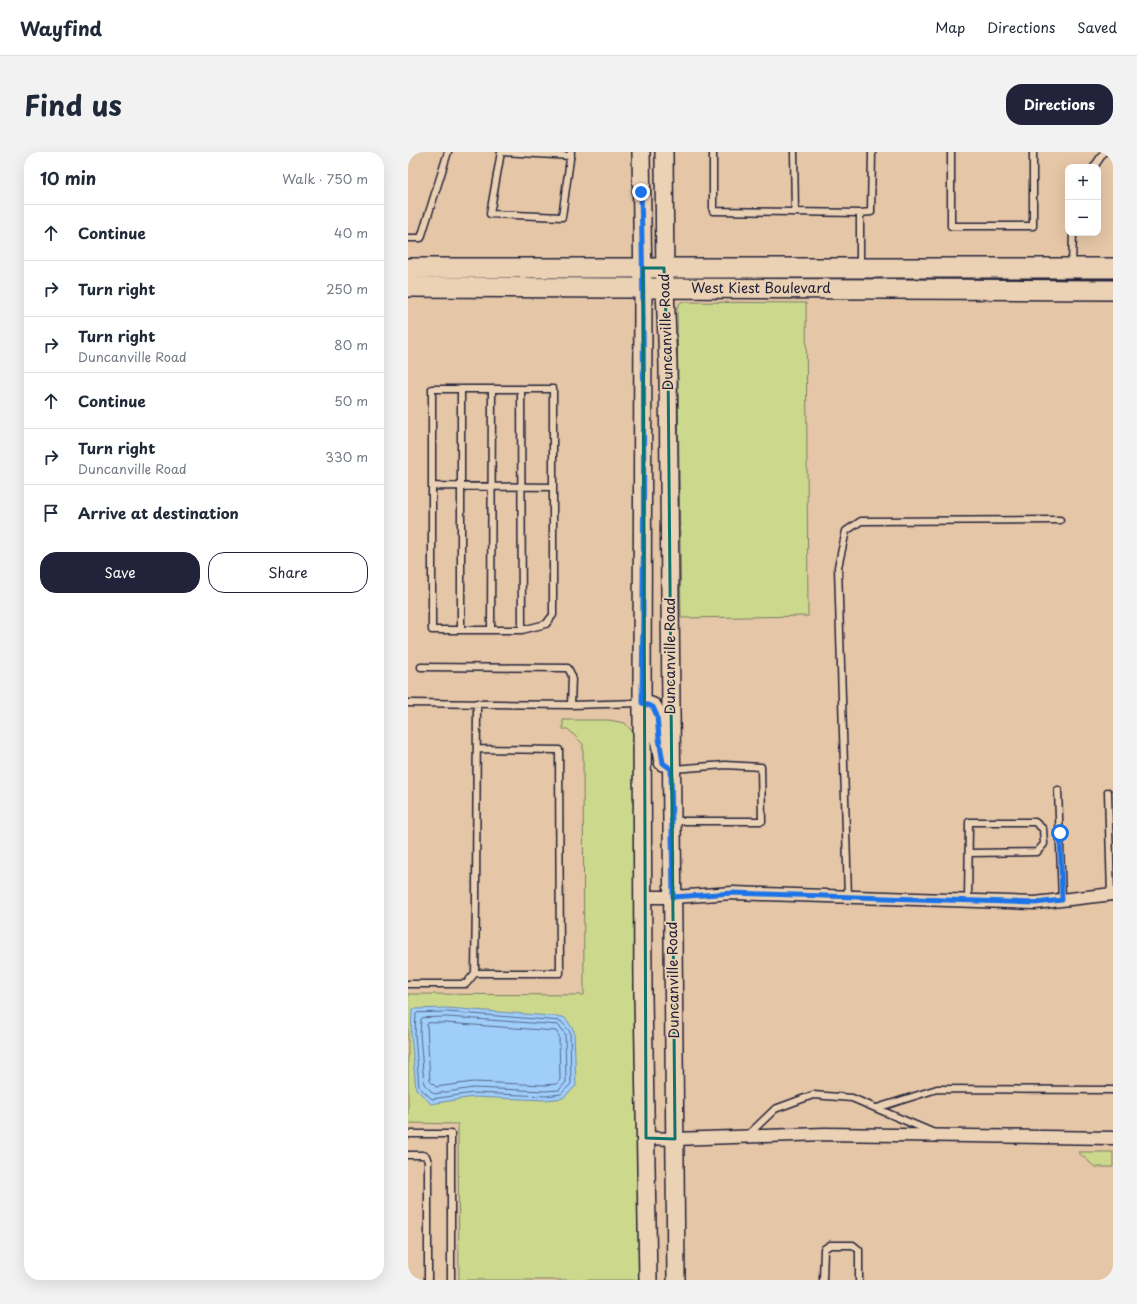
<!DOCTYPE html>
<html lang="en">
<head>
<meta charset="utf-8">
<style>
  body { margin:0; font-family:"Playpen Sans",sans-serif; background:#f2f2f3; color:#1f2937 }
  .controls { position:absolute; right:12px; top:12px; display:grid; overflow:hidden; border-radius:8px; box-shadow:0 4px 16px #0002 }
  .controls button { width:36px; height:36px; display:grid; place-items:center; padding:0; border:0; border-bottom:1px solid #e0e1e3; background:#fff; color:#1f2937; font:20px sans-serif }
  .stop { position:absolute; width:12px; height:12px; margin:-9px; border:3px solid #1a73e8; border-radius:50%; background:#fff }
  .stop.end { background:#1a73e8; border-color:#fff; box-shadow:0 1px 4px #0008 }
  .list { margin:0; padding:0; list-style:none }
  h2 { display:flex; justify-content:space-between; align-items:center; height:52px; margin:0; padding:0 16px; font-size:17px }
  h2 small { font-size:13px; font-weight:400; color:#747a83 }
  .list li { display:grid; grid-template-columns:26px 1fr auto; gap:12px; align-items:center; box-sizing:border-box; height:56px; padding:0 16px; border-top:1px solid #e0e1e3 }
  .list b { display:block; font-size:15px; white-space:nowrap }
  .list p { margin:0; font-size:13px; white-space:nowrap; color:#747a83 }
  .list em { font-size:13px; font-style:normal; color:#747a83 }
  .actions { display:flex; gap:8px; padding:12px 16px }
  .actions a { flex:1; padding:9px 0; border:1px solid #22223b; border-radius:16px; text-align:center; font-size:14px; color:#22223b }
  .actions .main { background:#22223b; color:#fff }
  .icon { flex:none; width:22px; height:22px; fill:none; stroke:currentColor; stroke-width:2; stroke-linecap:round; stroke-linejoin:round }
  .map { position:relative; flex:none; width:705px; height:1128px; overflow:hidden; border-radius:16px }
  header { display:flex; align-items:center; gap:24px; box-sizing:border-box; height:56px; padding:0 20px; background:#fff; border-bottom:1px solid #e0e1e3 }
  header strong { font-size:19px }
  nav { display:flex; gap:22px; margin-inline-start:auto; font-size:14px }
  .intro { display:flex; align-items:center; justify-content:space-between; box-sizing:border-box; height:96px; padding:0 24px }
  h1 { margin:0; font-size:28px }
  .button { padding:10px 18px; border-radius:16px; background:#22223b; color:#fff; font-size:14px; font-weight:700 }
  main { display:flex; gap:24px; padding:0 24px }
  aside { flex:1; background:#fff; border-radius:16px; box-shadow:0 4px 16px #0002 }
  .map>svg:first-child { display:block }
  .green { fill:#ccd98d; stroke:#777e64 }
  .water { fill:#a0cefb; stroke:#6e89ae }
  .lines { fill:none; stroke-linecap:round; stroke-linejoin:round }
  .shore { stroke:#546788; stroke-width:1 }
  .lane-casing { stroke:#22223b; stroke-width:9 }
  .street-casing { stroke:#22223b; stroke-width:15 }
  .secondary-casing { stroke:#22223b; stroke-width:20 }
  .primary-casing { stroke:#22223b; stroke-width:22 }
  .lane { stroke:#ecd2b4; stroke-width:6 }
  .street { stroke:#ecd2b4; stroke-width:12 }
  .secondary { stroke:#ecd2b4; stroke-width:17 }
  .primary { stroke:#ecd2b4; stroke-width:19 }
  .route { stroke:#1a73e8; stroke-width:5 }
  .marked { fill:none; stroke:#0f766e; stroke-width:3; stroke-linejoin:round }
  .labels { text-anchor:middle; stroke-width:3.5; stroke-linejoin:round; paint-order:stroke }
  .street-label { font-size:14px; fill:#22223b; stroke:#ecd2b4 }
</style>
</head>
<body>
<header>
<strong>Wayfind</strong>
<nav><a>Map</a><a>Directions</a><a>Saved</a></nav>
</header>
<div class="intro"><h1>Find us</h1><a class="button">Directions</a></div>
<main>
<aside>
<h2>10 min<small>Walk · 750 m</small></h2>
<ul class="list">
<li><svg class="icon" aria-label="ahead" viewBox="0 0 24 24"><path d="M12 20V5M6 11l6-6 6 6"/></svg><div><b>Continue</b></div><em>40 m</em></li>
<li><svg class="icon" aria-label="right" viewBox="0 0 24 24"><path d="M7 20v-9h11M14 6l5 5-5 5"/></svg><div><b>Turn right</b></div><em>250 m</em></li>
<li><svg class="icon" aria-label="right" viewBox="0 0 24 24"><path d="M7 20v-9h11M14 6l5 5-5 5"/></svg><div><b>Turn right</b><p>Duncanville Road</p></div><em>80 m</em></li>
<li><svg class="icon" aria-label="ahead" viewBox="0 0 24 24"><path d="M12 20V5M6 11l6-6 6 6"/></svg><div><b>Continue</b></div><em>50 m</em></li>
<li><svg class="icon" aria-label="right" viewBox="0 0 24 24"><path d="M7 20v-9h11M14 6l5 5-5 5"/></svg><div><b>Turn right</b><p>Duncanville Road</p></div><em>330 m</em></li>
<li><svg class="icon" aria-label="arrive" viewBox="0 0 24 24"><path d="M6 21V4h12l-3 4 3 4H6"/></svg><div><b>Arrive at destination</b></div></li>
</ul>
<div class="actions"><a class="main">Save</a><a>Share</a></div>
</aside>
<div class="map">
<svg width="705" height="1128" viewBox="0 0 705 1128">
  <rect width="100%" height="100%" fill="#e5c6a6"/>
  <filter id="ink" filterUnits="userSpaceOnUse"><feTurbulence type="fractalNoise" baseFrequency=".025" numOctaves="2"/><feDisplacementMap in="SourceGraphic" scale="8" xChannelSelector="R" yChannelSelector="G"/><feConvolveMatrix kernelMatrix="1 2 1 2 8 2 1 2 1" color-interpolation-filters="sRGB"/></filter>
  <g filter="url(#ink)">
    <!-- green -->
    <path class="green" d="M273 150 398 151 400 464 273 466 269 156Z
      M155 568H200L217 571 229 585 232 1128H51L50 972 0 971V842L176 843 175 592 160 577H155Z
      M670 1000H705V1015H687Z"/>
    <!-- water -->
    <path class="water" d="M39 856 155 865 159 868 166 879 168 934 155 946 138 948 65 945 23 952 8 937 3 883 4 857Z"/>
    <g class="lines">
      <!-- shore -->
      <path class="shore" d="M39 860 153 869 162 880 163 932 153 942 138 944 65 941 24 947 11 935 7 882 8 862 9 861Z
        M39 865 151 873 157 882 158 930 151 938 137 939 65 936 26 942 16 932 12 882 13 867 14 866Z
        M38 871 148 879 151 884 152 928 148 932 137 933 65 930 28 935 22 929 19 873 20 871Z"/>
      <defs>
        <path id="lane" d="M93 0 82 62 154 65 163 0
          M93 0 163 4
          M305 0V59L452 61
          M386 0 387 60
          M543 0V74H625V0
          M686 15 696 0
          M0 86H13L40 0
          M664 113 665 81
          M452 115V61L463 60 464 0
          M24 237H145V463L138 472 114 478H24Z
          M53 237V478
          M113 237 114 478
          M24 334 145 335
          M83 478 84 237
          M13 515 160 516 164 524 163 553 232 551
          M0 551 163 553
          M265 617 317 613 353 615 354 669H265
          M650 638 654 748
          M700 640 703 742
          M440 745 430 415 438 379 453 369 652 368
          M560 749 561 670H627L635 677 636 692 629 700 561 701
          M67 821H152L151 598 69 597
          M0 832H58L67 821 68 747 69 551
          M469 956 529 937 705 938
          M0 982H43V1128
          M339 984 367 957 405 943 444 946 524 980
          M0 1003H14L18 1004 20 1010V1128
          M415 1128 416 1097 422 1093H445L451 1098V1128"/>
        <path id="street" d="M235 745H265L325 741 627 751 705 742
          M238 986 267 987 417 982 705 986"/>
        <path id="secondary" d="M233 0 235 136 234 551 235 844 240 1128
          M256 0 257 136 260 213 268 1128
          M234 551 245 555 249 564 251 586 255 610"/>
        <path id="primary" d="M0 116H705
          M0 135 705 138"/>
      </defs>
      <!-- lane casing -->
      <use href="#lane" class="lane-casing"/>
      <!-- street casing -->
      <use href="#street" class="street-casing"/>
      <!-- secondary casing -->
      <use href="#secondary" class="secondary-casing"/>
      <!-- primary casing -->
      <use href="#primary" class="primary-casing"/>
      <!-- lane -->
      <use href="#lane" class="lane"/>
      <!-- street -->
      <use href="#street" class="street"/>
      <!-- secondary -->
      <use href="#secondary" class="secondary"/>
      <!-- primary -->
      <use href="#primary" class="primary"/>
    </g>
  </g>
  <g class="lines" filter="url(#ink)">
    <!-- route -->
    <path class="route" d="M233 40C237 210 236 381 234 551L245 555 249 564 251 586 255 611 263 617 265 745 325 741 627 751 654 748 652 681"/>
  </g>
  <!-- marked area -->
  <path class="marked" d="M235 116H256L260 213 267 987 238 986Z"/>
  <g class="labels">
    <!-- street labels -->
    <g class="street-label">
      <text x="353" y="141">West Kiest Boulevard</text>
      <text transform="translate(258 180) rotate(-92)" y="5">Duncanville Road</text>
      <text transform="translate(262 504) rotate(-90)" y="5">Duncanville Road</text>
      <text transform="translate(265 828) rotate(-91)" y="5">Duncanville Road</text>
    </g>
  </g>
</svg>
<div class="controls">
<button>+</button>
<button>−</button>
</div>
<div class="stop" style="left:652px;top:681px"></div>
<div class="stop end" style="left:233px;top:40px"></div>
</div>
</main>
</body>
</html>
